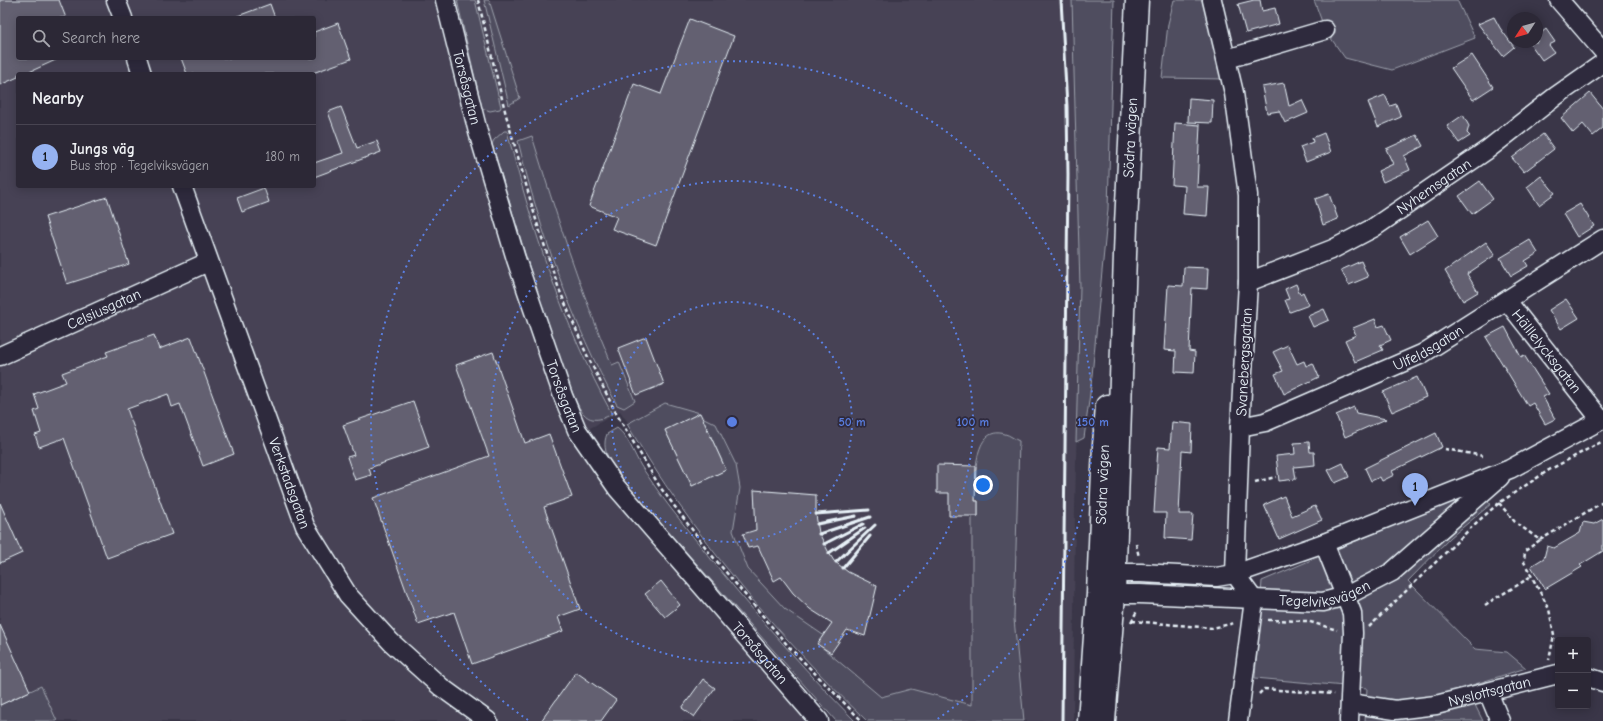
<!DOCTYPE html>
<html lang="en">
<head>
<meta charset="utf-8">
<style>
  body { margin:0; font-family:"Comic Neue",sans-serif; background:#383442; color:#f1f3f6 }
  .controls { position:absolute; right:12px; bottom:12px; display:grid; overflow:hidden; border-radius:4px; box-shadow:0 2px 10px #0003 }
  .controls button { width:36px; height:36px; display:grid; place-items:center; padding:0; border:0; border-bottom:1px solid #484451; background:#2c2836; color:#f1f3f6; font:20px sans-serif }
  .compass { position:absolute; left:1507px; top:12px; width:36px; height:36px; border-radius:50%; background:#2c2836; box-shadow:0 2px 10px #0003; rotate:234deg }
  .you { position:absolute; left:983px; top:485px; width:14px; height:14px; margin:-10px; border:3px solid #fff; border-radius:50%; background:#1a73e8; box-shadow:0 0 0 6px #1a73e833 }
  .badge { display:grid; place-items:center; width:26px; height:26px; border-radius:50%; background:#95b2f1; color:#111; font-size:13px; font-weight:700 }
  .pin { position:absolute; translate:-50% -33px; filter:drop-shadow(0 1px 2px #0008) }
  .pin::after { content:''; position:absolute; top:21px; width:14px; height:12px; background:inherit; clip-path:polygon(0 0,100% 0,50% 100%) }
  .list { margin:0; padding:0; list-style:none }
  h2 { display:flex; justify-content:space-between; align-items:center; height:52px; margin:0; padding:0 16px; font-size:17px }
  h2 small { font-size:13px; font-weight:400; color:#a6a6ad }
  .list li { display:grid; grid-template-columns:26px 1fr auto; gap:12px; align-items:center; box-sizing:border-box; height:64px; padding:0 16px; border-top:1px solid #484451 }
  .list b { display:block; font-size:15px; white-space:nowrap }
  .list p { margin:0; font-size:13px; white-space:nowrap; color:#a6a6ad }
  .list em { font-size:13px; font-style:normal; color:#a6a6ad }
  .icon { flex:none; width:22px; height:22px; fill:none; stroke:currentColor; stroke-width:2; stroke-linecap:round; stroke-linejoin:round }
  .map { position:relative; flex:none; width:1603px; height:721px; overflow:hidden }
  .search { position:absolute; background:#2c2836; box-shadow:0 2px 10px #0003; left:16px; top:16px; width:300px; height:44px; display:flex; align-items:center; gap:10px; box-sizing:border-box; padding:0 14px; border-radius:4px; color:#a6a6ad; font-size:15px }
  .panel { position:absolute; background:#2c2836; box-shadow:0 2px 10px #0003; left:16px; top:72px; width:300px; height:116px; border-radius:4px }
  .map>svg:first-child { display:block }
  .built { fill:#464354; fill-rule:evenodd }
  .green { fill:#504e5f; stroke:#9ca0ac }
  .building { fill:#636171; stroke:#e8f1f8 }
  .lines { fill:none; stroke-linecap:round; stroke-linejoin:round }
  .minor-casing { stroke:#e8f1f8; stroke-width:21 }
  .secondary-casing { stroke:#e8f1f8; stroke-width:25 }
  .path { stroke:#e8f1f8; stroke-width:2.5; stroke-dasharray:4 3; stroke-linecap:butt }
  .minor { stroke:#2f2a3d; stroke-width:18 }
  .secondary { stroke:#2f2a3d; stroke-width:22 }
  .rail { stroke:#e8f1f8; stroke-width:3 }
  .ring { fill:none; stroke:#5a7fe2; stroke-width:2; stroke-dasharray:2 4 }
  .labels { text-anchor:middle; stroke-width:3.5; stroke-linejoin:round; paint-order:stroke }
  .street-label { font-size:15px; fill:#e8f1f8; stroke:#2f2a3d }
  .centre { fill:#5a7fe2; stroke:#2f2a3d; stroke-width:2 }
  .ring-label { font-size:12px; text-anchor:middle; font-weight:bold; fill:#5a7fe2; stroke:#2f2a3d; stroke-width:3.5; stroke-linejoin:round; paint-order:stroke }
</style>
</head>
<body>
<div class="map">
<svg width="1603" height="721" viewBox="0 0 1603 721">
  <rect width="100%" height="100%" fill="#3a3648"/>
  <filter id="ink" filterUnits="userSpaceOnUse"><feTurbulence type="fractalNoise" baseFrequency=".025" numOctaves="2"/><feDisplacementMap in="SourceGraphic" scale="8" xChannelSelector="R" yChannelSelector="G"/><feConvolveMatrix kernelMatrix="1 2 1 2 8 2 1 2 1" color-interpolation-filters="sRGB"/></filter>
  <g filter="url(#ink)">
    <!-- built -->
    <path class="built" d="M0 0H1072L1080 287 1075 508 1073 721H876L685 507 620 411 585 431 733 615 827 721H0ZM18 18H314V58H18ZM18 74H314V186H18Z"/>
    <!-- green -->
    <path class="green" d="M457 0H475L501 107 500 109 490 111 482 108Z
      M484 0H489L520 98 509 105Z
      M1072 0H1114L1108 209 1091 386 1084 438 1076 442 1080 287Z
      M1174 0H1202L1225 79 1162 78 1168 24Z
      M1314 0H1457L1475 38 1392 70 1345 58 1325 30Z
      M504 131H507C533 231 562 322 612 414 603 419 592 423 584 414 576 407 565 373 561 362 535 290 514 217 492 144L494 140Z
      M532 136C556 214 580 290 612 365L619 362 635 401 624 408 617 405C572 322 540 232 518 141Z
      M665 403 700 413 665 430 692 486 726 470 702 417 716 424 736 465 740 488 733 531 748 569 785 609 823 635 818 644 881 697 911 689 972 705V516H978V501H975C975 482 972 424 1005 434 1010 435 1014 439 1019 441L1014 619 1024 721H867C775 633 691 533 627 424Z
      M617 428C628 436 634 454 641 466 650 479 659 493 669 506 727 581 788 653 855 721H836L626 484C616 469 599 453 607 434Z
      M1471 492 1491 504 1451 537 1408 581 1475 649 1507 652 1526 668 1466 687 1483 721H1365L1367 688 1255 678 1262 581Z
      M41 686 57 721H0V705Z"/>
    <!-- building -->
    <path class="building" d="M0 0H59L66 18H18V58H60L25 74H18V77L0 85Z
      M1254 0H1260L1262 11 1275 8 1279 24 1246 33 1238 4Z
      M270 4 275 18H235V17Z
      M1494 17 1500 28 1514 47 1503 56 1478 24Z
      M690 19 734 36 656 245 612 229 617 217 589 206 634 84 661 94Z
      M338 23 351 59 310 74H187L181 58H314V32Z
      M1537 28 1541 33 1546 29 1555 42 1549 45 1554 52 1542 60 1529 42H1537Z
      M1472 55 1493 87 1473 100 1451 68Z
      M1284 83 1289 106 1302 100 1308 113 1285 123 1279 111 1267 113 1262 87Z
      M1590 93 1603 109V128L1593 136 1583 124 1573 133 1561 118Z
      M1385 95 1390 106 1396 104 1401 117 1378 127 1368 102Z
      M1189 98 1213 100 1212 123 1188 122Z
      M341 107 357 148 377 141 381 152 314 177V163L343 153 328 112Z
      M1463 115 1469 126 1467 133 1470 136 1459 143 1447 126Z
      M1175 123 1200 125 1197 187H1209L1207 216 1183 214 1185 186 1172 185Z
      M1324 133 1331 152 1306 162 1300 147 1313 142 1312 138Z
      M1543 134 1554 149 1524 172 1512 158Z
      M1417 135 1423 146 1404 156 1410 170 1383 182 1378 171 1393 164 1386 149Z
      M1541 176 1555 193 1539 205 1527 187Z
      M1480 181 1493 199 1472 214 1459 196Z
      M264 188 269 202 242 212 237 198Z
      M1329 194 1338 219 1323 225 1315 199Z
      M107 197 129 264 67 284 45 217Z
      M1580 204 1594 226 1577 237 1563 214Z
      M1428 220 1438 236 1410 254 1400 237Z
      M1530 240 1538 253 1525 261 1528 266 1511 276 1500 258Z
      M1486 242 1495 255 1467 274 1478 292 1463 301 1445 271Z
      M1361 261 1368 277 1349 285 1341 270Z
      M1184 267 1208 268 1207 289 1192 288 1189 351 1195 352 1194 373 1175 372 1176 351 1164 350 1168 285 1183 286Z
      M1296 284 1300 294 1303 292 1309 305 1290 312 1285 300 1289 299 1285 289Z
      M1566 299 1579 318 1561 329 1549 310Z
      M1324 309 1329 320 1313 327 1308 316Z
      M1375 319 1378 327 1384 325 1391 340 1380 345 1383 350 1355 362 1345 340 1356 335 1353 328Z
      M1505 327 1521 357 1524 355 1549 394 1543 397 1555 419 1545 424 1533 403 1528 406 1486 337Z
      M154 335 159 349 191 337 234 454 203 466 180 404 172 407 168 394 127 409 172 534 107 558 64 438 39 447 35 435 41 433 34 411 39 409 34 394 66 382 62 373 108 356 106 352Z
      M646 337 664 384 636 395 618 348Z
      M1288 345 1297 364 1304 361 1306 366 1313 363 1319 377 1284 394 1275 374 1283 371 1273 352Z
      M493 352 525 443 549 434 572 497 544 507 580 609 558 617 563 631 472 664 454 612 418 624 373 498 489 456 456 365Z
      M1417 377 1426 397 1392 412 1383 392Z
      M413 401 429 447 369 468 371 475 355 480 347 457 354 455 343 425Z
      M1354 407 1356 413 1386 419 1345 437 1336 415Z
      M700 413 726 470 692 486 665 430Z
      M1172 422 1192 424 1191 452 1182 451 1179 514H1193L1191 540 1165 538 1166 513H1154L1158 447 1170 448Z
      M1436 433 1442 447 1392 471 1394 475 1382 481 1380 477 1371 481 1365 468Z
      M1309 442 1310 452H1314L1315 465 1294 467 1296 479 1279 481 1276 456 1295 454 1294 443Z
      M1343 463 1349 477 1335 483 1328 470Z
      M937 465 976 466 975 501H978V516H949V493H937Z
      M754 490 816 495V515L819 533 829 553 834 561 848 572 877 586 865 636 847 630 831 653 817 644 832 623 810 609 793 593 781 577 774 581 758 546 748 548 743 534 756 530Z
      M1284 496 1292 516 1315 506 1322 520 1279 539 1264 505Z
      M0 503 22 553 0 563Z
      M1603 519V551L1580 565 1582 567 1545 589 1531 566 1544 558 1547 546 1554 548 1580 533 1583 522 1594 524Z
      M661 581 680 605 665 617 645 594Z
      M0 625 30 691 0 705Z
      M576 672 616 700 601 721H541Z
      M703 679 715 688 694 717 682 708Z"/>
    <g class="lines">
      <defs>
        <g id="minor">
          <path d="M116 0 123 18"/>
          <path id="s1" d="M445 0 478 132 516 259 563 396 577 430 617 488 819 721"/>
          <path d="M1212 0 1234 93 1248 195V282L1240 427 1235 574 1254 600 1238 721"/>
          <path d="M1559 0 1603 51"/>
          <path d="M137 58 142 74"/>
          <path d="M1227 59 1325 30"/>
          <path id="s2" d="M182 186 305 526 348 595 391 642 441 687 488 721"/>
          <path id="s3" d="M1248 282 1333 249 1373 228 1487 150 1556 96 1603 63"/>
          <path id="s4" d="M1507 301 1601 420"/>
          <path id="s5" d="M0 356 208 262"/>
          <path id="s6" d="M1240 427 1265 422 1422 354 1603 239"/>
          <path d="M1324 543 1352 613 1353 633 1349 721"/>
          <path d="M1102 573H1141L1216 577 1235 574 1324 543 1510 469 1603 419"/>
          <path id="s7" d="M1100 594H1140L1323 602 1346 596 1392 572 1500 477"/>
          <path d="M1588 677 1603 682"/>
          <path d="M1488 692 1500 721"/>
          <path id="s8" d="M1350 703 1395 710 1436 705 1558 674"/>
        </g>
        <g id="secondary">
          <path id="s9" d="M1089 721 1098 594 1104 445 1107 406"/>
          <path id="s10" d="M1104 721 1114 594 1126 224 1137 0"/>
        </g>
      </defs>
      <!-- minor casing -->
      <use href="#minor" class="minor-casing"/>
      <!-- secondary casing -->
      <use href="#secondary" class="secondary-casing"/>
      <!-- path -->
      <path class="path" d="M478 0 506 115 537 223 559 289 586 353 616 413 660 487 709 552 789 647 862 721
        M1445 449 1483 456
        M1255 482 1276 477
        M1499 503 1515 522 1540 540 1525 551 1524 562 1549 609 1554 635 1549 660
        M1540 540 1603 502
        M1136 544 1139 557
        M1485 605C1501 594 1517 587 1532 575
        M1268 620 1307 621 1337 630
        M1132 621 1212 628 1235 623
        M1131 622 1137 611
        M1369 627 1476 523 1499 503 1549 470 1603 441
        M1259 694 1264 689 1334 694"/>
      <!-- minor -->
      <use href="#minor" class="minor"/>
      <!-- secondary -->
      <use href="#secondary" class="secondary"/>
      <!-- rail -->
      <path class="rail" d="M1061 0 1067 106 1068 175 1062 721
        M816 514 869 510
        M817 524 856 516
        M819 534 870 517
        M824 544 863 524
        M829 553 865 528
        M836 562 875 525
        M843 568 870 536"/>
    </g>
  </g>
  <!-- distance rings -->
  <g class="ring">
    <circle cx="732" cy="422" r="120"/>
    <circle cx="732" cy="422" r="241"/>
    <path d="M528 720A361 361 0 1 1 936 720"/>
  </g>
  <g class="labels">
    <!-- street labels -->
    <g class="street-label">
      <text dy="5" stroke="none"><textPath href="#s1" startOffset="90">Torsåsgatan</textPath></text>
      <text dy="5" stroke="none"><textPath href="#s10" startOffset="584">Södra vägen</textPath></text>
      <text dy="5" stroke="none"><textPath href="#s3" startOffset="210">Nyhemsgatan</textPath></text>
      <text dy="5" stroke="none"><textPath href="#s5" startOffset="114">Celsiusgatan</textPath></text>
      <text dy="5" stroke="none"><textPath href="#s6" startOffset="205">Ulfeldsgatan</textPath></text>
      <text dy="5" stroke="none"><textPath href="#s4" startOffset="64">Hälllelycksgatan</textPath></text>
      <text transform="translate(1244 362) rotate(-87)" y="5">Svanebergsgatan</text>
      <text dy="5" stroke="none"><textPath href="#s1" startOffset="414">Torsåsgatan</textPath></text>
      <text dy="5" stroke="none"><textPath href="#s2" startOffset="316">Verkstadsgatan</textPath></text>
      <text dy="5" stroke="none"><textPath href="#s9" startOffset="237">Södra vägen</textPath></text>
      <text dy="5" stroke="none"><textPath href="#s7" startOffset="226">Tegelviksvägen</textPath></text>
      <text dy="5" stroke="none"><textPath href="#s1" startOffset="739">Torsåsgatan</textPath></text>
      <text dy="5" stroke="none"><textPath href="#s8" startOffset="142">Nyslottsgatan</textPath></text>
    </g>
  </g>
  <circle cx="732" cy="422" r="6" class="centre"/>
  <g class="ring-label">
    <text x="852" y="426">50 m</text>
    <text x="973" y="426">100 m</text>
    <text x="1093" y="426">150 m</text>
  </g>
</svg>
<div class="controls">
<button>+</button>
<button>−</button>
</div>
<svg class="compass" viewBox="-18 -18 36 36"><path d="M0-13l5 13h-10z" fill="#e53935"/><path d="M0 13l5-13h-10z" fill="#a6a6ad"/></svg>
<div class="you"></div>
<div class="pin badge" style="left:1415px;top:506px">1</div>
<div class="search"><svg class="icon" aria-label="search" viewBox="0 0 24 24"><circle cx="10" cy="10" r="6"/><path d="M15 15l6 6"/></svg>Search here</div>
<section class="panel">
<h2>Nearby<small></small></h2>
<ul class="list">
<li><span class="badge">1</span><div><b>Jungs väg</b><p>Bus stop · Tegelviksvägen</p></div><em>180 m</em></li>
</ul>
</section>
</div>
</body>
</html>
